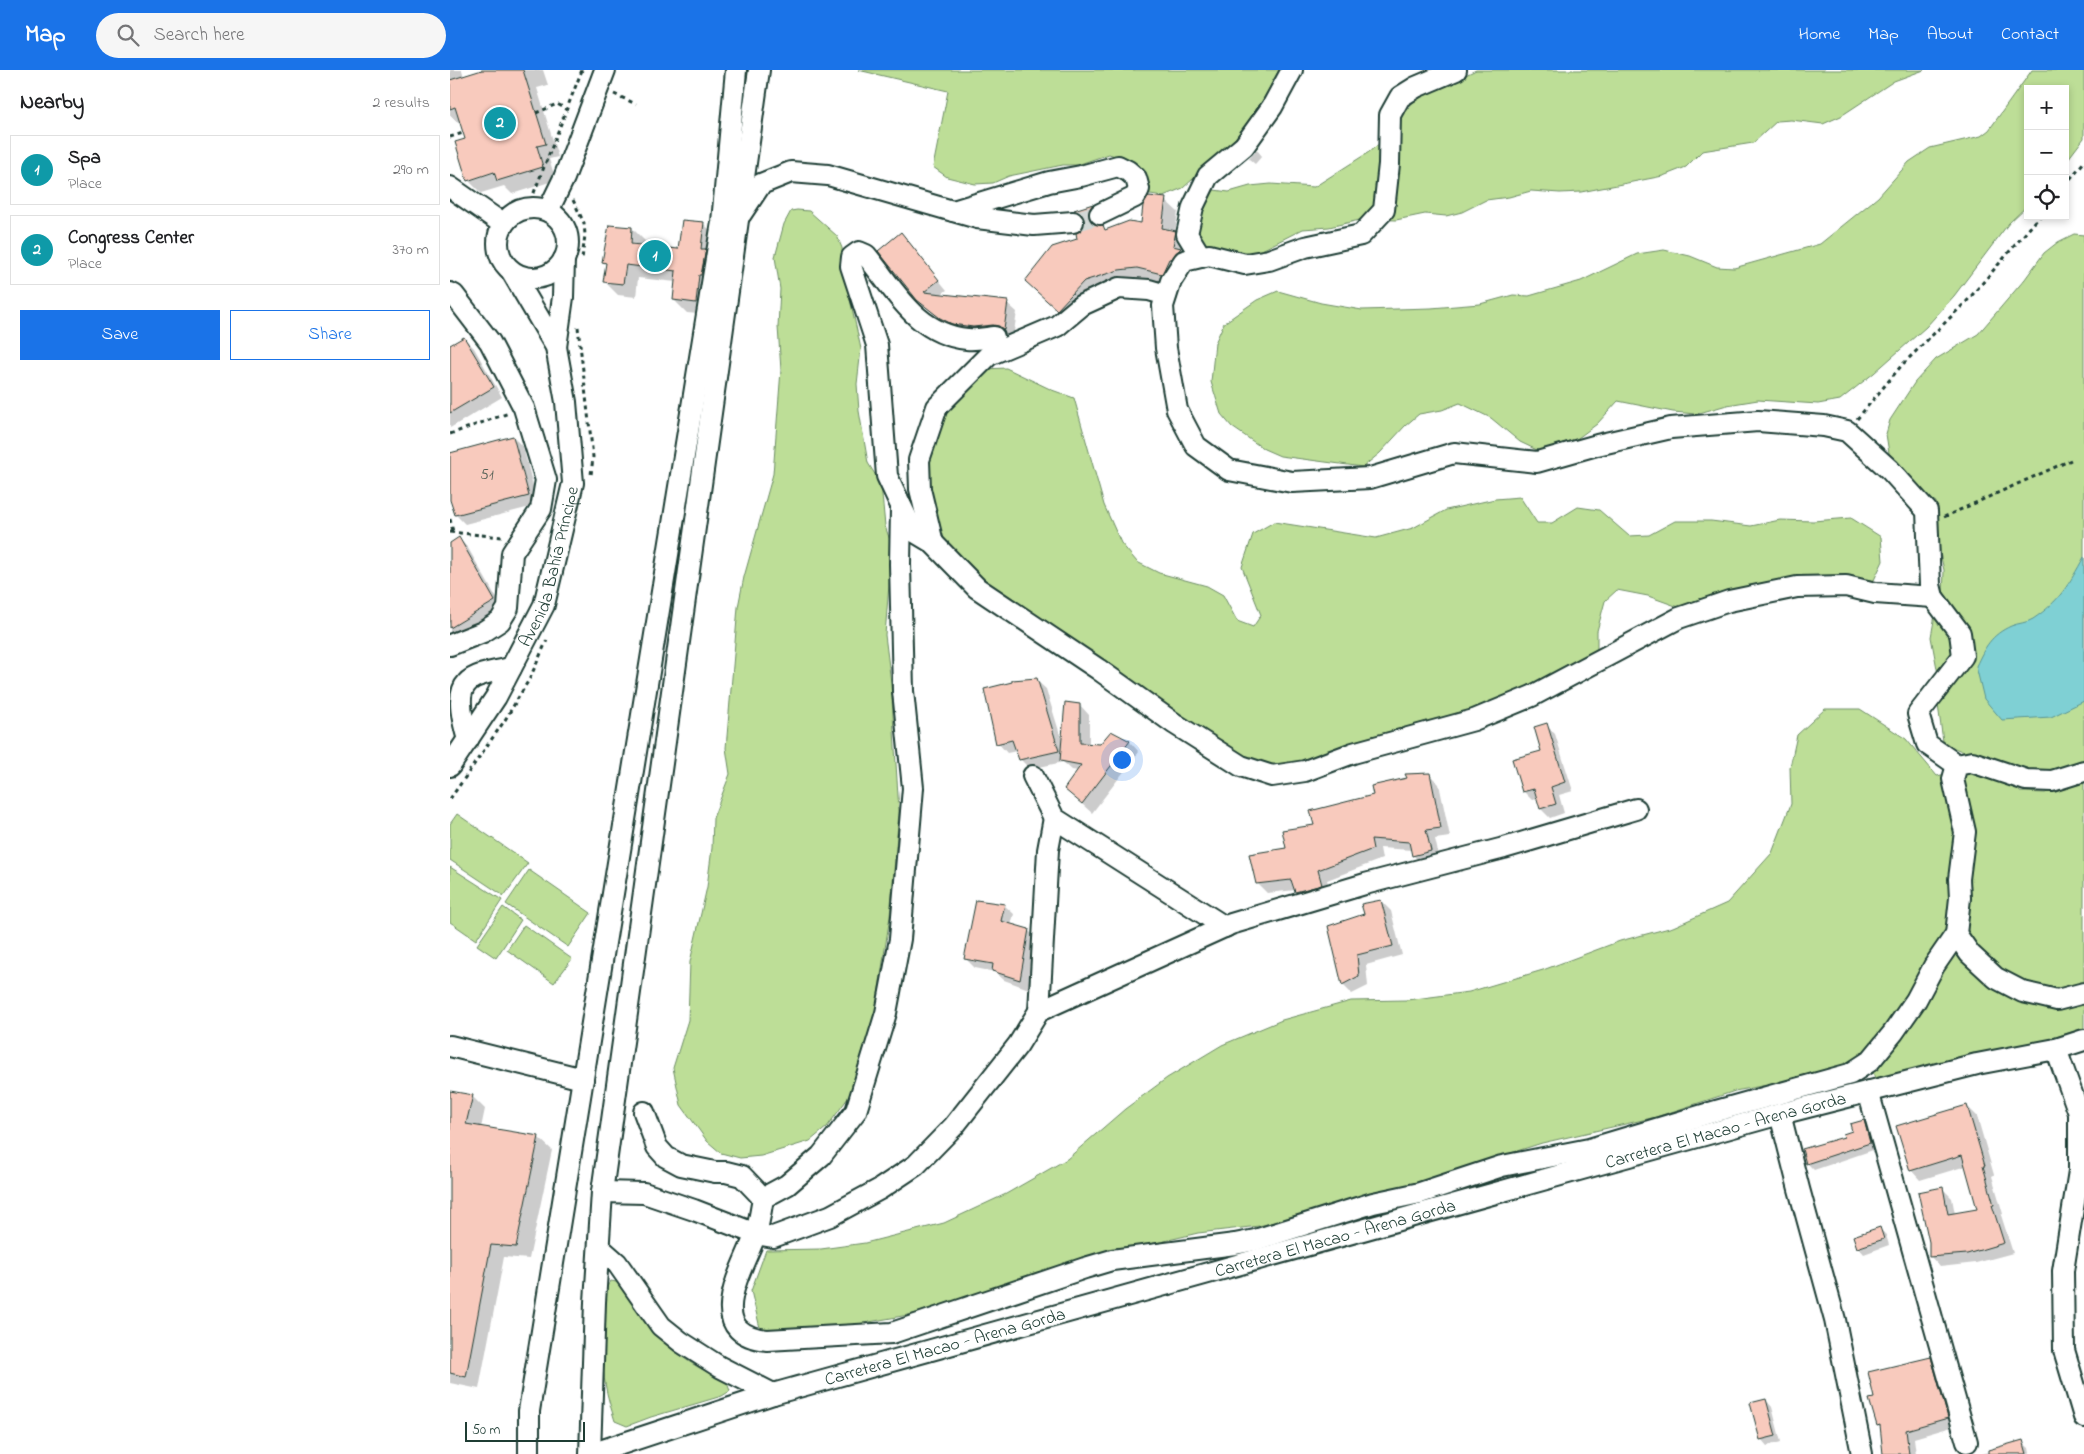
<!DOCTYPE html>
<html lang="en">
<head>
<meta charset="utf-8">
<style>
  body { margin:0; font-family:"Indie Flower",sans-serif; background:#f6f6f6; color:#202124 }
  .controls { position:absolute; right:15px; top:15px; display:grid; overflow:hidden; border-radius:0px; box-shadow:0 2px 8px #0003 }
  .controls button { width:45px; height:45px; display:grid; place-items:center; padding:0; border:0; border-bottom:1px solid #e0e0e0; background:#fff; color:#202124; font:25px sans-serif }
  .scale { position:absolute; left:15px; bottom:12px; width:120px; box-sizing:border-box; padding-left:5px; border:2px solid #1f3d34; border-top:0; font-size:14px; line-height:18px; white-space:nowrap; color:#1f3d34; -webkit-text-stroke:4px #fff; paint-order:stroke }
  .you { position:absolute; left:671px; top:689px; width:18px; height:18px; margin:-12px; border:4px solid #fff; border-radius:50%; background:#1a73e8; box-shadow:0 0 0 8px #1a73e833 }
  .badge { display:grid; place-items:center; width:32px; height:32px; border-radius:50%; background:#1a73e8; color:#fff; font-size:16px; font-weight:700 }
  .pin { position:absolute; translate:-50% -50%; border:2px solid #fff; box-shadow:0 1px 5px #0006 }
  .list { margin:0; padding:0; list-style:none }
  h2 { display:flex; justify-content:space-between; align-items:center; height:65px; margin:0; padding:0 20px; font-size:21px }
  h2 small { font-size:16px; font-weight:400; color:#757577 }
  .list li { display:grid; grid-template-columns:32px 1fr auto; gap:15px; align-items:center; box-sizing:border-box; height:70px; margin:0 10px 10px; padding:0 10px; border:1px solid #e0e0e0; border-radius:0px }
  .list b { display:block; font-size:19px; white-space:nowrap }
  .list p { margin:0; font-size:16px; white-space:nowrap; color:#757577 }
  .list em { font-size:16px; font-style:normal; color:#757577 }
  .actions { display:flex; gap:10px; padding:15px 20px }
  .actions a { flex:1; padding:11px 0; border:1px solid #1a73e8; border-radius:0px; text-align:center; font-size:18px; color:#1a73e8 }
  .actions .main { background:#1a73e8; color:#fff }
  .icon { flex:none; width:28px; height:28px; fill:none; stroke:currentColor; stroke-width:2; stroke-linecap:round; stroke-linejoin:round }
  .map { position:relative; flex:none; width:1634px; height:1384px; overflow:hidden }
  header { display:flex; align-items:center; gap:30px; box-sizing:border-box; height:70px; padding:0 25px; background:#1a73e8; color:#fff }
  header strong { font-size:24px }
  nav { display:flex; gap:28px; margin-inline-start:auto; font-size:18px }
  .search { width:350px; height:45px; background:#f6f6f6; display:flex; align-items:center; gap:12px; box-sizing:border-box; padding:0 18px; border-radius:28px; color:#757577; font-size:19px }
  main { display:flex }
  aside { flex:1; background:#fff }
  .map>svg:first-child { display:block }
  .green { fill:#bdde97; stroke:#6e8e66 }
  .water { fill:#7fd0d4; stroke:#599594 }
  .shadow { fill:#0003 }
  .building { fill:#f8cabd; stroke:#1f3d34 }
  .lines { fill:none; stroke-linecap:round; stroke-linejoin:round }
  .minor-tunnel { stroke:#d2d8d6; stroke-width:20; stroke-dasharray:20 10; stroke-linecap:butt }
  .minor-casing { stroke:#1f3d34; stroke-width:24 }
  .path { stroke:#1f3d34; stroke-width:3; stroke-dasharray:4 4; stroke-linecap:butt }
  .minor { stroke:#fff; stroke-width:20 }
  .labels { text-anchor:middle; stroke-width:4; stroke-linejoin:round; paint-order:stroke }
  .number-label { font-size:15px; fill:#556056 }
  .street-label { font-size:18px; fill:#1f3d34; stroke:#fff }
</style>
</head>
<body>
<header>
<strong>Map</strong>
<div class="search"><svg class="icon" aria-label="search" viewBox="0 0 24 24"><circle cx="10" cy="10" r="6"/><path d="M15 15l6 6"/></svg>Search here</div>
<nav><a>Home</a><a>Map</a><a>About</a><a>Contact</a></nav>
</header>
<main>
<aside>
<h2>Nearby<small>2 results</small></h2>
<ul class="list">
<li><span class="badge" style="background:#0f9aa8">1</span><div><b>Spa</b><p>Place</p></div><em>290 m</em></li>
<li><span class="badge" style="background:#0f9aa8">2</span><div><b>Congress Center</b><p>Place</p></div><em>370 m</em></li>
</ul>
<div class="actions"><a class="main">Save</a><a>Share</a></div>
</aside>
<div class="map">
<svg width="1634" height="1384" viewBox="0 0 1634 1384">
  <rect width="100%" height="100%" fill="#fff"/>
  <filter id="ink" filterUnits="userSpaceOnUse"><feTurbulence type="fractalNoise" baseFrequency=".02" numOctaves="2"/><feDisplacementMap in="SourceGraphic" scale="10" xChannelSelector="R" yChannelSelector="G"/><feConvolveMatrix kernelMatrix="1 2 1 2 8 2 1 2 1" color-interpolation-filters="sRGB"/></filter>
  <g filter="url(#ink)">
    <!-- green -->
    <path class="green" d="M408 0H829L810 35 786 67 773 82 733 118 713 126 694 123 671 88 659 84 627 95H613L559 106 543 113 525 114 497 107 483 97 498 21Z
      M1026 0H1474L1444 11 1391 46 1373 54 1341 50 1327 51 1303 73 1252 81 1236 97 1213 106 1131 122 1110 123 1081 121 1059 127 1036 130 1012 142 996 146 975 144 946 150 914 149 879 157 853 159 806 183 783 186 762 179 749 170C744 148 750 137 764 120L779 122 800 116 821 114 864 117 919 82 947 59 951 46 966 29Z
      M1582 0H1634V68L1615 93V19H1578V135L1559 153 1504 226 1476 257 1424 303 1390 330 1368 334 1308 330 1277 335 1246 344 1223 342 1168 331 1147 354 1128 368 1089 381 1070 372 1041 348 1010 333 992 340 969 344 955 356 930 383 913 397 830 386 814 379 782 357 771 344 761 312 765 273 774 253 807 230 828 221 871 233 912 240 981 238 1030 234 1063 225 1079 226 1131 211 1187 184 1214 180 1240 186 1267 197 1284 198 1370 174 1428 127 1459 92 1480 78 1531 66 1539 60Z
      M347 140 359 141 387 166 392 178 394 202 411 279 407 314 409 341 418 393 431 414 435 456 442 476 435 565 441 613 449 742 440 846 422 964 403 1021 377 1057 360 1071 311 1086 290 1088 271 1083 257 1071 231 1035 223 998 238 950 240 892 257 817 262 778 263 748 280 704 276 678 288 537 294 507 323 404 331 300 328 257 330 219 325 187 334 154 341 141Z
      M1624 164 1634 165V692L1587 704 1549 692 1570 722 1595 723 1634 711V958L1503 1000 1425 1010 1419 982 1391 1001 1285 1021 1206 1047 1092 1073 923 1127 809 1156 748 1163 689 1177 497 1238 324 1269 310 1258 301 1221 316 1180 371 1179 415 1173 494 1153 556 1124 617 1089 675 1039 717 1008 772 975 832 950 901 931 957 930 1019 922 1093 900 1170 871 1223 857 1277 833 1322 783 1341 734 1340 697 1347 665 1375 639H1410L1456 669 1487 706 1548 692C1529 686 1509 683 1493 671L1488 635V604L1481 567 1485 545 1493 525 1494 500 1490 483 1486 432 1470 422 1439 383 1436 364 1440 350 1465 312 1486 289 1528 264 1575 209 1594 183 1608 172Z
      M556 298 602 320 624 328 654 435 671 473 687 492 709 503 757 516 773 525 787 551 803 557 811 545 792 497 803 464 824 452 926 468 963 458 996 440 1045 429 1070 427 1087 453H1102L1128 437 1149 440 1179 466 1199 465 1225 451H1261L1301 456 1330 450 1363 451 1401 448 1431 467 1433 491 1424 510H1393L1237 540 1198 526 1167 520 1155 531 1147 561V584L1049 634 836 697 805 694 693 624 633 576 583 554 547 527 496 475 479 431 476 408 482 376 490 354 514 317 534 299Z
      M7 744 78 793 54 826 0 790V754Z
      M0 797 52 830 26 870 0 852Z
      M79 800 141 843 118 877 56 834Z
      M53 837 71 850 46 888 27 875Z
      M74 855 122 889 104 913 57 880Z
      M161 1211 171 1213C178 1222 182 1233 189 1243 209 1273 242 1298 276 1310L280 1321 272 1326 201 1347 177 1356 165 1351C161 1338 157 1326 155 1313 152 1292 145 1226 161 1211Z"/>
    <!-- water -->
    <path class="water" d="M1634 487V631L1601 647 1552 650 1534 629 1526 596C1535 577 1541 565 1561 556 1568 553 1577 553 1583 549 1610 531 1619 514 1634 487Z"/>
    <!-- shadow -->
    <path class="shadow" d="M0 0H12L14 7 36 0H93L98 15 87 18 108 87 99 89 106 110 62 124 54 116 31 123 18 110 17 70 11 52 8 53 0 45Z
      M807 80 812 86 805 94 799 89Z
      M715 130 728 142 725 162 738 175 725 216 700 211 620 252 577 211 629 170 636 151 626 141 643 136 655 148 650 156 657 161 692 155Z
      M254 154 267 167 259 245 237 243 224 230 226 212 188 208 186 227 168 225 155 212 157 195 154 192 182 158 195 171 194 177 230 180Z
      M451 164 497 220 490 225 557 233 567 242 563 268 559 265 533 266 500 257 478 239 468 229Z
      M14 268 24 278 52 327 0 358V277Z
      M63 367 73 377 88 435 15 454 6 445 0 425V384Z
      M9 469 18 478 54 541 0 573V474Z
      M586 610 596 619 613 674 630 635 639 645V675L651 676 662 663 680 672 689 682 642 743 615 719 628 701 622 700 613 692 580 699 570 689 567 681 557 683 548 673Z
      M1096 655 1105 664 1123 721 1109 725 1114 743 1100 748 1091 739 1088 729 1082 730 1073 721 1093 682Z
      M979 704 989 714 1000 767 985 769 990 791 973 795 963 785 962 780 930 778 932 789 877 810 881 824 856 831 846 820 817 823 808 814 837 779 866 756 925 726Z
      M931 831 941 841 952 885 916 895 918 916 902 924 893 915 915 845Z
      M554 835 564 844 561 855 578 860 588 870 579 919 554 910 545 902 525 898 516 889Z
      M0 1022 22 1026 35 1039 31 1058 88 1067 102 1080 79 1189 54 1187 29 1319 0 1313Z
      M1517 1036 1527 1046 1544 1105 1542 1106 1553 1144 1551 1145 1563 1183 1526 1193 1490 1197 1481 1187V1172L1493 1119 1502 1128 1505 1144 1528 1140 1516 1096 1470 1110 1461 1100Z
      M1413 1051 1420 1057 1426 1079 1364 1100 1358 1094 1354 1080 1395 1068Z
      M1430 1159 1436 1165 1439 1175 1414 1184 1408 1177Z
      M1480 1288 1488 1296 1505 1356 1464 1368 1466 1384H1434L1432 1359 1428 1356Z
      M1316 1330 1322 1337 1331 1372 1317 1376 1311 1369Z
      M1572 1372 1579 1378 1580 1384H1532Z"/>
    <!-- building -->
    <path class="building" d="M32 0H73L96 74 87 76 93 97 47 111 44 102 17 111 5 72 15 69 5 37 0 39V10Z
      M699 126 716 128 712 158 726 161 723 176 731 178 721 189H719L712 204 687 198 669 200 634 211 607 240 575 211 602 177 627 169 626 163 633 158 635 151 632 145 624 140 643 134 638 143 639 149 644 154 653 155 655 160 679 151 691 153 693 135Z
      M232 150 254 152 251 179H256L251 205H249L246 233 223 230 226 201 176 195 173 214 153 212 156 193 152 192 159 155 182 157 181 174 228 179Z
      M451 162 489 210 474 222 558 231 554 260 549 256 543 255 523 257 502 254 490 248 467 230 428 181Z
      M14 267 44 317 0 343V275Z
      M63 366 79 426 5 445 0 430V383Z
      M9 467 45 531 0 558V473Z
      M587 608 609 681 569 690 562 670 546 674 534 619 562 612V610Z
      M615 632 630 634V673L650 674 661 661 680 671 632 734 614 719 631 695 610 691Z
      M1097 653 1115 712 1101 717 1106 734 1090 739 1084 719 1072 722 1062 689 1091 681 1084 657Z
      M980 703 991 758 976 760 981 781 962 786 959 772 921 769 923 779 868 800 872 815 845 822 841 810 806 814 799 784 836 778 832 760 864 755 860 741 923 725 921 716 957 708 955 704Z
      M526 830 555 834 551 851 579 859 570 910 542 901 543 894 514 889Z
      M931 830 943 876 907 885 909 906 892 915 878 856 914 844 911 834Z
      M0 1021 23 1025 16 1054 89 1066 66 1177 41 1175 16 1307 0 1303Z
      M1517 1035 1535 1096H1533L1544 1135H1542L1554 1173 1517 1184 1479 1187V1172L1468 1122 1493 1117 1498 1144 1527 1139 1512 1085 1460 1101 1446 1056Z
      M1414 1050 1420 1073 1356 1094 1352 1079 1394 1067 1393 1064 1402 1061 1400 1054Z
      M1430 1157 1434 1169 1407 1178 1403 1166Z
      M1481 1287 1498 1348 1456 1360 1459 1384H1433L1430 1355 1427 1356 1419 1329 1424 1328 1418 1302Z
      M1316 1329 1326 1366 1310 1370 1300 1333Z
      M1573 1370 1577 1384H1538V1380Z"/>
    <g class="lines">
      <!-- minor-tunnel -->
      <path class="minor-tunnel" d="M623 152 650 144"/>
      <defs>
        <g id="minor">
          <path d="M1006 0 966 17 950 27 940 45 939 94 934 140 911 165 855 177 819 190 795 194 759 185 734 191 721 211 713 236 716 278 727 340 746 376 779 400 842 412 920 408 1004 383 1087 392 1147 375 1221 358 1308 351 1374 356 1397 361 1440 400 1477 441 1480 515 1483 527 1510 563 1513 586 1468 644 1477 674 1507 695"/>
          <path d="M0 117 53 154"/>
          <circle cx="83" cy="173" r="35"/>
          <path d="M98 141 114 108 155 0"/>
          <path d="M503 141 599 112 631 106 668 96 678 101 686 108 689 119 685 127 650 144"/>
          <path d="M291 144 311 114 341 102 378 105 527 148 584 155 623 152"/>
          <path d="M751 187 737 164 743 137 758 106 794 76 822 37 842 0"/>
          <path d="M0 223 4 225 40 272 74 338 96 410 91 439 62 483 58 538 50 551 33 562 0 575"/>
          <path d="M544 267C535 268 525 270 517 269 466 264 445 220 416 185L409 182 402 187 401 196 427 275 437 406 463 461 483 473 527 518 648 599 725 654 791 696 822 706 855 701 903 683 1024 650 1082 626 1229 548 1279 531 1347 517 1396 516 1425 523 1483 527"/>
          <path d="M106 277 113 227 114 189"/>
          <path d="M483 473 470 419 469 390 487 337 539 285 607 256 632 235 669 218 699 220 716 225"/>
          <path d="M18 670C14 656 5 625 17 613 25 603 49 601 61 598"/>
          <path id="s1" d="M0 696 46 627 94 535 123 413 116 332 106 277 62 202"/>
          <path d="M583 706 604 748 775 857"/>
          <path d="M1506 864 1520 884 1546 908 1573 922 1607 930 1634 923"/>
          <path d="M589 941 598 780 604 748"/>
          <path d="M0 976 133 1009"/>
          <path d="M1606 979 1629 1043V1101L1613 1201 1614 1280 1634 1347"/>
          <path d="M1418 1021 1517 1372"/>
          <path d="M194 1042 207 1077 216 1087 231 1095 265 1102H276L292 1106 313 1128 337 1115 371 1086 406 1041 436 943 450 869 463 718 453 621 450 494 451 439"/>
          <path d="M1330 1044 1349 1119 1385 1250 1412 1384"/>
          <path d="M152 1122 194 1123 244 1140 306 1164 323 1167 380 1146 430 1119 466 1095 504 1056 568 975 589 941 781 854 915 814 1054 778 1186 739"/>
          <path d="M313 1128C311 1140 309 1154 305 1166 292 1200 252 1264 317 1270L442 1263 635 1198 662 1190 785 1174 805 1170 923 1133 970 1123 1052 1096 1139 1079 1266 1041 1400 1004 1420 991 1443 963 1466 930 1484 896 1506 864 1510 828 1509 809 1515 762 1503 709 1507 695 1522 692 1576 710 1602 711 1634 701"/>
          <path d="M150 1178 167 1193 211 1256 231 1272 270 1297 323 1324"/>
          <path d="M79 1384V1341L272 152 286 0"/>
          <path d="M140 1384 145 1232 152 1122 309 0"/>
          <path id="s2" d="M141 1384 323 1324 1330 1044 1527 994 1606 979 1634 970"/>
        </g>
      </defs>
      <!-- minor casing -->
      <use href="#minor" class="minor-casing"/>
      <!-- path -->
      <path class="path" d="M164 24 186 34
        M86 43 107 34 117 39
        M0 67 13 63
        M1615 115 1634 92
        M123 130 134 153 135 165 132 189
        M78 138 132 0
        M128 257 143 387 141 405
        M1407 349 1452 295 1517 231 1590 146
        M0 364 59 343
        M1494 447 1621 390
        M0 449 3 462
        M0 462 52 467
        M0 729 55 650 80 608 97 570"/>
      <!-- minor -->
      <use href="#minor" class="minor"/>
    </g>
  </g>
  <g class="labels">
    <!-- number labels -->
    <g class="number-label">
      <text x="37" y="409">51</text>
    </g>
    <!-- street labels -->
    <g class="street-label">
      <text dy="6" stroke="none"><textPath href="#s1" startOffset="225">Avenida Bahía Príncipe</textPath></text>
      <text dy="6" stroke="none"><textPath href="#s2" startOffset="1180">Carretera El Macao - Arena Gorda</textPath></text>
      <text dy="6" stroke="none"><textPath href="#s2" startOffset="775">Carretera El Macao - Arena Gorda</textPath></text>
      <text dy="6" stroke="none"><textPath href="#s2" startOffset="370">Carretera El Macao - Arena Gorda</textPath></text>
    </g>
  </g>
</svg>
<div class="controls">
<button>+</button>
<button>−</button>
<button><svg class="icon" aria-label="locate" viewBox="0 0 24 24"><circle cx="12" cy="12" r="6"/><path d="M12 2v4M12 18v4M2 12h4M18 12h4"/></svg></button>
</div>
<div class="scale">50 m</div>
<div class="you"></div>
<div class="pin badge" style="left:205px;top:186px;background:#0f9aa8">1</div>
<div class="pin badge" style="left:50px;top:53px;background:#0f9aa8">2</div>
</div>
</main>
</body>
</html>
